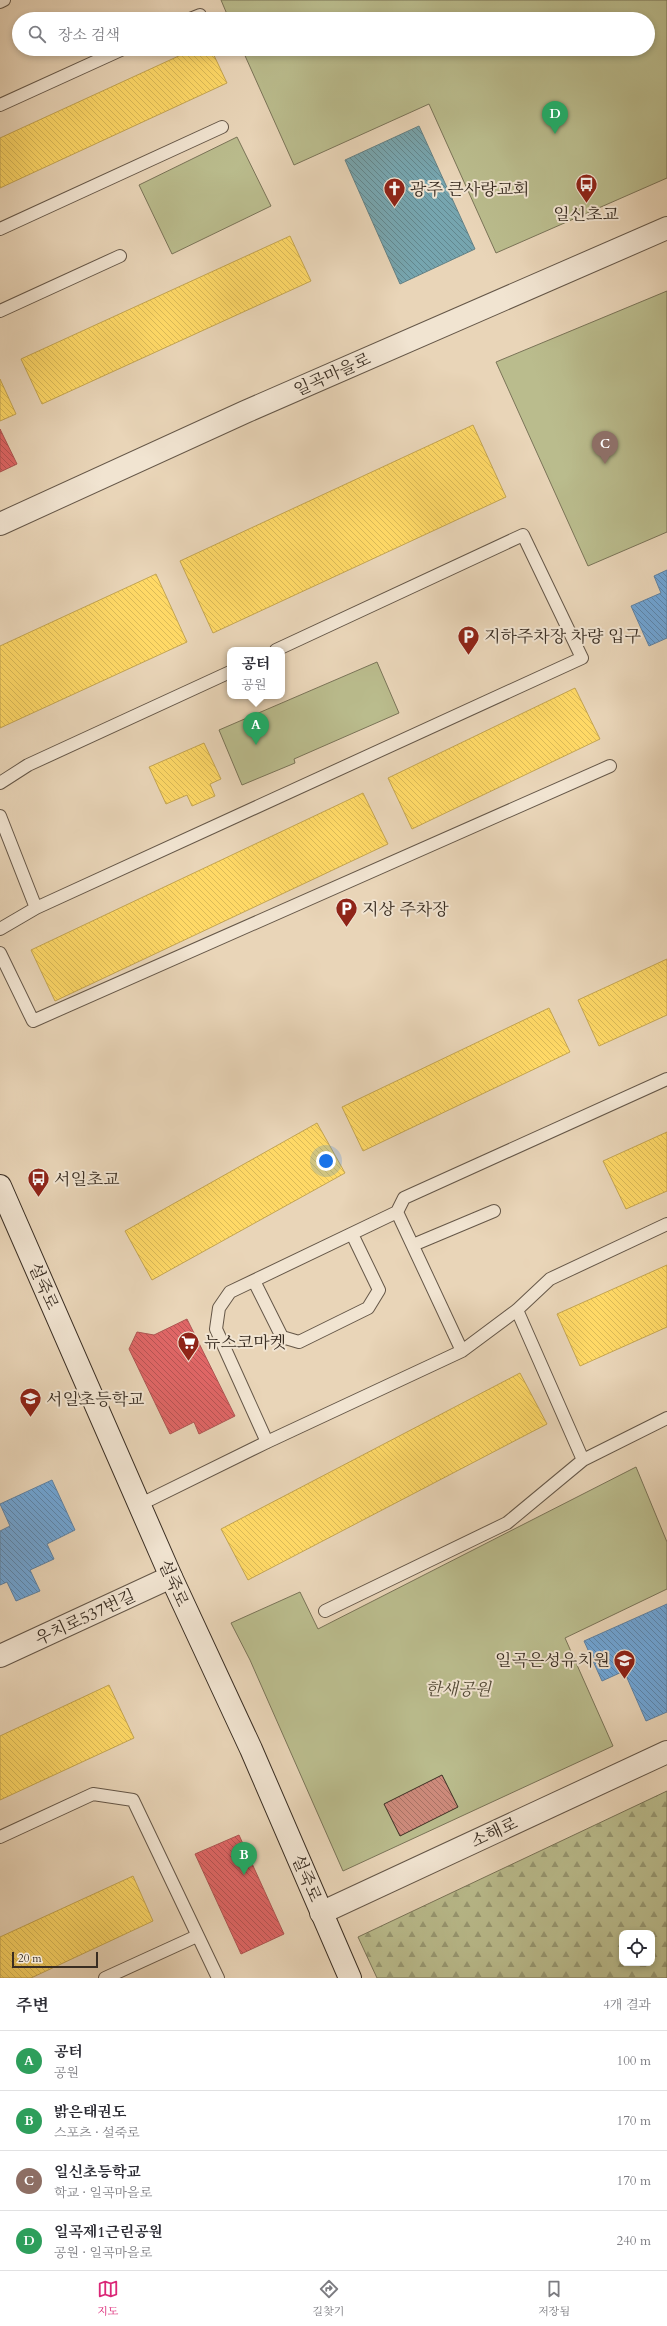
<!DOCTYPE html>
<html lang="ko">
<head>
<meta charset="utf-8">
<style>
  body { margin:0; font-family:Cardo,"Noto Serif KR",serif; background:#f2f2f3; color:#2b2b33 }
  .controls { position:absolute; right:12px; bottom:12px; display:grid; overflow:hidden; border-radius:8px; box-shadow:0 2px 6px #0003 }
  .controls button { width:36px; height:36px; display:grid; place-items:center; padding:0; border:0; border-bottom:1px solid #e1e1e2; background:#fff; color:#2b2b33; font:20px sans-serif }
  .scale { position:absolute; left:12px; bottom:10px; width:86px; box-sizing:border-box; padding-left:4px; border:2px solid #392d22; border-top:0; font-size:11px; line-height:14px; white-space:nowrap; color:#392d22; -webkit-text-stroke:3px #f1e4d1; paint-order:stroke }
  .you { position:absolute; left:326px; top:1161px; width:14px; height:14px; margin:-10px; border:3px solid #fff; border-radius:50%; background:#1a73e8; box-shadow:0 0 0 6px #1a73e833 }
  .badge { display:grid; place-items:center; width:26px; height:26px; border-radius:50%; background:#db2777; color:#fff; font-size:13px; font-weight:700 }
  .pin { position:absolute; translate:-50% -33px; filter:drop-shadow(0 1px 2px #0008) }
  .pin::after { content:''; position:absolute; top:21px; width:14px; height:12px; background:inherit; clip-path:polygon(0 0,100% 0,50% 100%) }
  .popup { position:absolute; left:227px; top:647px; width:58px; height:52px; box-sizing:border-box; display:grid; place-content:center; border-radius:8px; background:#fff; filter:drop-shadow(0 1px 3px #0005); font-size:13px; white-space:nowrap; color:#7c7c81 }
  .popup b { font-size:15px; color:#2b2b33 }
  .popup::after { content:''; position:absolute; left:50%; top:100%; margin-left:-8px; border:8px solid transparent; border-top-color:#fff }
  .list { margin:0; padding:0; list-style:none }
  h2 { display:flex; justify-content:space-between; align-items:center; height:52px; margin:0; padding:0 16px; font-size:17px }
  h2 small { font-size:13px; font-weight:400; color:#7c7c81 }
  .list li { display:grid; grid-template-columns:26px 1fr auto; gap:12px; align-items:center; box-sizing:border-box; height:60px; padding:0 16px; border-top:1px solid #e1e1e2 }
  .list b { display:block; font-size:15px; white-space:nowrap }
  .list p { margin:0; font-size:13px; white-space:nowrap; color:#7c7c81 }
  .list em { font-size:13px; font-style:normal; color:#7c7c81 }
  .icon { flex:none; width:22px; height:22px; fill:none; stroke:currentColor; stroke-width:2; stroke-linecap:round; stroke-linejoin:round }
  .map { position:relative; flex:none; width:667px; height:1978px; overflow:hidden }
  .search { position:absolute; background:#fff; box-shadow:0 2px 6px #0003; left:12px; right:12px; top:12px; height:44px; display:flex; align-items:center; gap:10px; box-sizing:border-box; padding:0 14px; border-radius:22px; color:#7c7c81; font-size:15px }
  .sheet { height:292px; background:#fff }
  nav { display:flex; justify-content:space-around; align-items:center; box-sizing:border-box; height:56px; border-top:1px solid #e1e1e2; background:#fff; font-size:11px; color:#7c7c81 }
  nav a { display:grid; justify-items:center; gap:2px }
  nav .on { color:#db2777 }
  .map>svg:first-child { display:block }
  .forest { fill:url(#forest-firs); stroke:#7a7458; fill-rule:evenodd }
  .park { fill:#babc8d; stroke:#7a7458 }
  .homes { fill:url(#homes-back-hatch); stroke:#c4a552 }
  .shops { fill:url(#shops-back-hatch); stroke:#ae5552 }
  .schools { fill:url(#schools-back-hatch); stroke:#5f83a4 }
  .public { fill:url(#public-back-hatch); stroke:#648185 }
  .building { fill:url(#building-back-hatch); stroke:#392d22 }
  .lines { fill:none; stroke-linecap:round; stroke-linejoin:round }
  .service-casing { stroke:#655748; stroke-width:14 }
  .minor-casing { stroke:#655748; stroke-width:24 }
  .tertiary-casing { stroke:#655748; stroke-width:24 }
  .secondary-casing { stroke:#392d22; stroke-width:24 }
  .service { stroke:#f1e4d1; stroke-width:12 }
  .minor { stroke:#f1e4d1; stroke-width:22 }
  .tertiary { stroke:#f1e4d1; stroke-width:22 }
  .secondary { stroke:#f1e4d1; stroke-width:22 }
  .labels { text-anchor:middle; stroke-width:4; stroke-linejoin:round; paint-order:stroke }
  .poi-label { font-size:17px; fill:#392d22; stroke:#f1e4d1; text-anchor:start }
  .street-label { font-size:17px; fill:#392d22; stroke:#f1e4d1 }
  .park-label { font-size:17px; font-style:italic; fill:#534a37; stroke:#f1e4d1 }
</style>
</head>
<body>
<div class="map">
<svg width="667" height="1978" viewBox="0 0 667 1978">
  <defs>
    <pattern id="forest-firs" width="22" height="20" patternUnits="userSpaceOnUse"><rect width="22" height="20" fill="#babc8d"/><path d="M5 1l3.5 6h-7zM16 11l3.5 6h-7z" fill="#989973"/></pattern>
    <pattern id="homes-back-hatch" width="6" height="6" patternUnits="userSpaceOnUse"><rect width="6" height="6" fill="#ffd966"/><path d="M-1 5l2 2M0 0l6 6M5-1l2 2" fill="none" stroke="#dbbb58"/></pattern>
    <pattern id="shops-back-hatch" width="6" height="6" patternUnits="userSpaceOnUse"><rect width="6" height="6" fill="#e06666"/><path d="M-1 5l2 2M0 0l6 6M5-1l2 2" fill="none" stroke="#b75454"/></pattern>
    <pattern id="schools-back-hatch" width="6" height="6" patternUnits="userSpaceOnUse"><rect width="6" height="6" fill="#6fa8dc"/><path d="M-1 5l2 2M0 0l6 6M5-1l2 2" fill="none" stroke="#5c89b2"/></pattern>
    <pattern id="public-back-hatch" width="6" height="6" patternUnits="userSpaceOnUse"><rect width="6" height="6" fill="#76a5af"/><path d="M-1 5l2 2M0 0l6 6M5-1l2 2" fill="none" stroke="#62878e"/></pattern>
    <pattern id="building-back-hatch" width="6" height="6" patternUnits="userSpaceOnUse"><rect width="6" height="6" fill="#ce8b7c"/><path d="M-1 5l2 2M0 0l6 6M5-1l2 2" fill="none" stroke="#a87265"/></pattern>
  </defs>
  <rect width="100%" height="100%" fill="#e9d5b8"/>
  <filter id="stains"><feTurbulence type="fractalNoise" baseFrequency=".005" numOctaves="4"/><feColorMatrix values="0 0 0 0 .2 0 0 0 0 .09 0 0 0 0 .02 0 0 0 .5 -.17"/></filter>
  <radialGradient id="worn" r=".72"><stop offset=".6" stop-color="#630" stop-opacity="0"/><stop offset="1" stop-color="#630" stop-opacity=".3"/></radialGradient>
  <!-- forest -->
  <path class="forest" d="M667 1791V1978H377L358 1937ZM622 1933H652V1963H622Z"/>
  <!-- park -->
  <path class="park" d="M221 0H667V178L496 253 429 104 294 165 242 49H648V19H229Z
    M237 137 271 206 172 254 139 185Z
    M667 291V532L588 566 496 362Z
    M377 662 399 713 294 759 295 763 242 785 219 730Z
    M636 1467 667 1542V1589L565 1638 613 1746 343 1871 250 1660 231 1623 300 1592 318 1629Z"/>
  <!-- homes -->
  <path class="homes" d="M194 49H211L227 83 0 188V138Z
    M290 236 311 281 42 404 21 359Z
    M0 379 16 414 0 421Z
    M473 425 506 497 213 633 180 561Z
    M156 574 187 642 0 728V646Z
    M575 688 600 739 412 829 388 778Z
    M204 743 221 779 210 784 215 796 192 806 187 795 166 804 149 767Z
    M363 793 388 844 55 1001 31 950Z
    M667 959V1015L599 1046 578 1000Z
    M549 1008 570 1052 363 1151 342 1107Z
    M317 1123 345 1173 152 1280 125 1231Z
    M667 1132V1191L626 1209 603 1161Z
    M667 1265V1327L580 1366 557 1314Z
    M520 1373 547 1424 248 1580 221 1529Z
    M109 1685 134 1738 0 1800V1736Z
    M133 1876 153 1921 31 1978H0V1937Z"/>
  <!-- shops -->
  <path class="shops" d="M0 429 17 464 0 472Z
    M187 1319 235 1416 199 1434 194 1422 170 1434 129 1349 137 1332 154 1335Z
    M239 1835 284 1934 241 1954 195 1854Z"/>
  <!-- schools -->
  <path class="schools" d="M667 570V638L649 646 631 606 661 593 654 576Z
    M52 1480 75 1530 47 1544 54 1559 30 1570 40 1591 16 1601 7 1582 0 1585V1531L10 1526 0 1504Z
    M667 1604V1712L646 1721 624 1671 602 1681 584 1641Z"/>
  <!-- public -->
  <path class="public" d="M419 126 475 249 400 284 345 160Z"/>
  <!-- building -->
  <path class="building" d="M442 1775 458 1807 400 1836 384 1804Z"/>
  <g class="lines">
    <defs>
      <path id="service" d="M0 2 4 0
        M190 19 200 15
        M0 105 123 49
        M0 229 222 127
        M0 311 120 256
        M0 783 28 765 230 672
        M0 816 36 908
        M0 929 36 908 582 658 523 535 276 650
        M0 953 33 1021 610 766
        M397 1212 404 1198 667 1079
        M413 1245 494 1211
        M254 1281 282 1337 299 1342 368 1308 379 1290 352 1234
        M517 1310 583 1460
        M267 1442 216 1329 219 1308 230 1292 397 1212 462 1351
        M139 1505 267 1442 462 1351 517 1310 550 1279 667 1224
        M325 1611 507 1523 583 1460 667 1418
        M0 1837 93 1794 133 1800 218 1978
        M105 1978 197 1936"/>
      <path id="minor" d="M0 1656 171 1577
        M321 1913 667 1752"/>
      <path id="tertiary" d="M0 524 245 412 667 228"/>
      <path id="secondary" d="M0 1186 171 1577 251 1749 350 1978"/>
    </defs>
    <!-- service casing -->
    <use href="#service" class="service-casing"/>
    <!-- minor casing -->
    <use href="#minor" class="minor-casing"/>
    <!-- tertiary casing -->
    <use href="#tertiary" class="tertiary-casing"/>
    <!-- secondary casing -->
    <use href="#secondary" class="secondary-casing"/>
    <!-- service -->
    <use href="#service" class="service"/>
    <!-- minor -->
    <use href="#minor" class="minor"/>
    <!-- tertiary -->
    <use href="#tertiary" class="tertiary"/>
    <!-- secondary -->
    <use href="#secondary" class="secondary"/>
  </g>
  <!-- icons -->
  <defs>
    <symbol id="bus-pin" viewBox="-11 -11 22 30"><path d="M0 17L-7.5 6A9.5 9.5 0 1 1 7.5 6Z" fill="#8f2418" stroke="#f1e4d1"/><path d="M-5-6H5V4H4V6H2V4H-2V6H-4V4H-5ZM-3.5-4V0h7V-4ZM-3.5 1.2v1.5H-2V1.2ZM2 1.2v1.5H3.5V1.2Z" fill="#fff"/></symbol>
    <symbol id="church-pin" viewBox="-11 -11 22 30"><path d="M0 17L-7.5 6A9.5 9.5 0 1 1 7.5 6Z" fill="#8f2418" stroke="#f1e4d1"/><path d="M-1.2-6h2.4v3.5h3.3v2.4h-3.3V6h-2.4V-.1h-3.3v-2.4h3.3Z" fill="#fff"/></symbol>
    <symbol id="parking-pin" viewBox="-11 -11 22 30"><path d="M0 17L-7.5 6A9.5 9.5 0 1 1 7.5 6Z" fill="#8f2418" stroke="#f1e4d1"/><path d="M-3.5-5.5H1a3.5 3.5 0 0 1 0 7H-1V5.5H-3.5ZM-1-3.4V-.6H.8a1.4 1.4 0 0 0 0-2.8Z" fill="#fff"/></symbol>
    <symbol id="supermarket-pin" viewBox="-11 -11 22 30"><path d="M0 17L-7.5 6A9.5 9.5 0 1 1 7.5 6Z" fill="#8f2418" stroke="#f1e4d1"/><path d="M-6-5.5h2.5l.6 2H6L4.5 2H-2.5L-4.4-4H-6ZM-1.5 3.2a1.3 1.3 0 1 0 .1 0ZM3 3.2a1.3 1.3 0 1 0 .1 0Z" fill="#fff"/></symbol>
    <symbol id="school-pin" viewBox="-11 -11 22 30"><path d="M0 17L-7.5 6A9.5 9.5 0 1 1 7.5 6Z" fill="#8f2418" stroke="#f1e4d1"/><path d="M0-5L7-2L0 1L-7-2ZM-4 1L0 2.5L4 1V4Q0 6-4 4Z" fill="#fff"/></symbol>
  </defs>
  <g fill-rule="evenodd">
    <use href="#bus-pin" x="574" y="172" width="25" height="34"/>
    <use href="#church-pin" x="382" y="176" width="25" height="34"/>
    <use href="#parking-pin" x="456" y="624" width="25" height="34"/>
    <use href="#parking-pin" x="334" y="896" width="25" height="34"/>
    <use href="#bus-pin" x="26" y="1166" width="25" height="34"/>
    <use href="#supermarket-pin" x="176" y="1330" width="25" height="34"/>
    <use href="#school-pin" x="18" y="1386" width="25" height="34"/>
    <use href="#school-pin" x="612" y="1648" width="25" height="34"/>
  </g>
  <g class="labels">
    <!-- poi labels -->
    <g class="poi-label">
      <text x="410" y="195">광주 큰사랑교회</text>
      <text x="586" y="220" text-anchor="middle">일신초교</text>
      <text x="484" y="642">지하주차장 차량 입구</text>
      <text x="362" y="915">지상 주차장</text>
      <text x="54" y="1185">서일초교</text>
      <text x="204" y="1348">뉴스코마켓</text>
      <text x="46" y="1405">서일초등학교</text>
      <text x="610" y="1666" text-anchor="end">일곡은성유치원</text>
    </g>
    <!-- street labels -->
    <g class="street-label">
      <text transform="translate(332 374) rotate(-24)" y="6">일곡마을로</text>
      <text transform="translate(44 1286) rotate(66)" y="6">설죽로</text>
      <text transform="translate(174 1583) rotate(66)" y="6">설죽로</text>
      <text transform="translate(85 1617) rotate(-25)" y="6">우치로537번길</text>
      <text transform="translate(494 1832) rotate(-25)" y="6">소해로</text>
      <text transform="translate(307 1878) rotate(67)" y="6">설죽로</text>
    </g>
    <!-- park labels -->
    <g class="park-label">
      <text x="458" y="1695">한새공원</text>
    </g>
  </g>
  <rect width="100%" height="100%" filter="url(#stains)"/>
  <rect width="100%" height="100%" fill="url(#worn)"/>
</svg>
<div class="controls">
<button><svg class="icon" aria-label="locate" viewBox="0 0 24 24"><circle cx="12" cy="12" r="6"/><path d="M12 2v4M12 18v4M2 12h4M18 12h4"/></svg></button>
</div>
<div class="scale">20 m</div>
<div class="you"></div>
<div class="pin badge" style="left:256px;top:745px;background:#2e9e5b">A</div>
<div class="popup"><b>공터</b>공원</div>
<div class="pin badge" style="left:244px;top:1875px;background:#2e9e5b">B</div>
<div class="pin badge" style="left:605px;top:464px;background:#8d6e63">C</div>
<div class="pin badge" style="left:555px;top:134px;background:#2e9e5b">D</div>
<div class="search"><svg class="icon" aria-label="search" viewBox="0 0 24 24"><circle cx="10" cy="10" r="6"/><path d="M15 15l6 6"/></svg>장소 검색</div>
</div>
<section class="sheet">
<h2>주변<small>4개 결과</small></h2>
<ul class="list">
<li><span class="badge" style="background:#2e9e5b">A</span><div><b>공터</b><p>공원</p></div><em>100 m</em></li>
<li><span class="badge" style="background:#2e9e5b">B</span><div><b>밝은태권도</b><p>스포츠 · 설죽로</p></div><em>170 m</em></li>
<li><span class="badge" style="background:#8d6e63">C</span><div><b>일신초등학교</b><p>학교 · 일곡마을로</p></div><em>170 m</em></li>
<li><span class="badge" style="background:#2e9e5b">D</span><div><b>일곡제1근린공원</b><p>공원 · 일곡마을로</p></div><em>240 m</em></li>
</ul>
</section>
<nav>
<a class="on"><svg class="icon" aria-label="map" viewBox="0 0 24 24"><path d="M3 6l6-2 6 2 6-2v14l-6 2-6-2-6 2zM9 4v14M15 6v14"/></svg>지도</a>
<a><svg class="icon" aria-label="directions" viewBox="0 0 24 24"><path d="M12 3l9 9-9 9-9-9zM9 14v-3h6M13 9l2 2-2 2"/></svg>길찾기</a>
<a><svg class="icon" aria-label="saved" viewBox="0 0 24 24"><path d="M7 4h10v16l-5-4-5 4z"/></svg>저장됨</a>
</nav>
</body>
</html>
